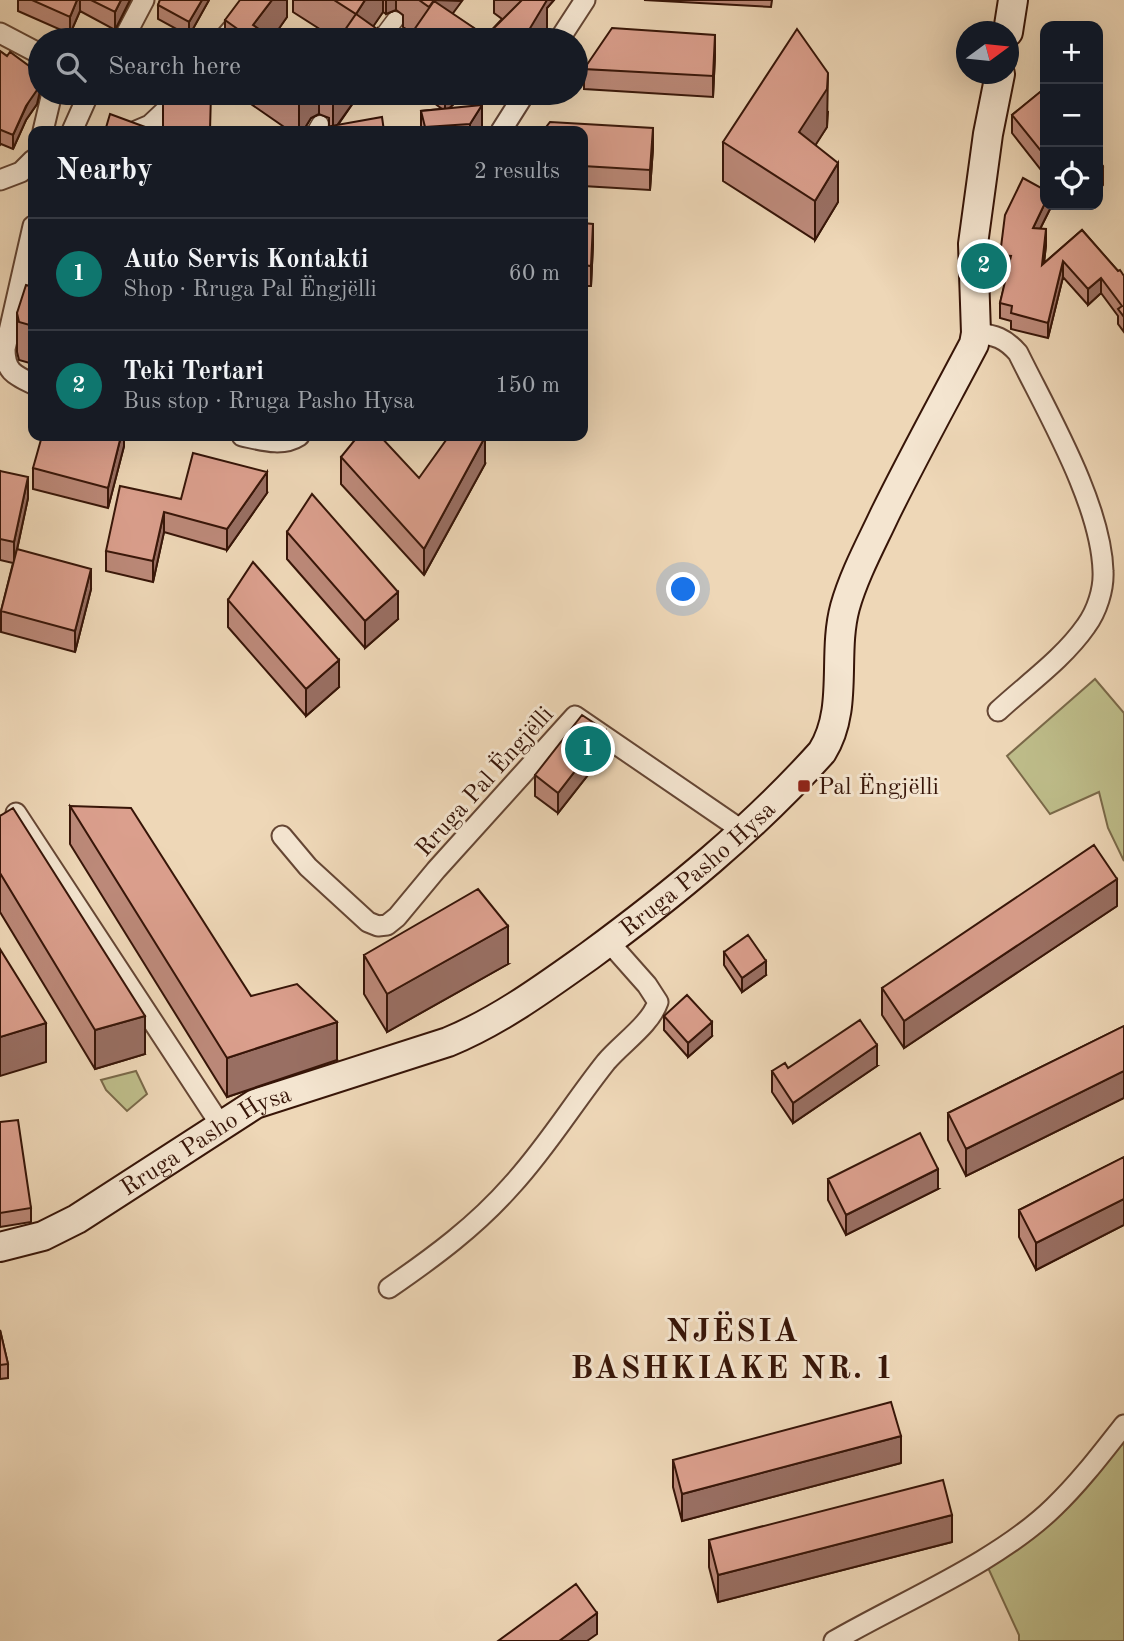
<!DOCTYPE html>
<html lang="en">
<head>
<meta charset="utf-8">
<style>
  body { margin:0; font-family:"Old Standard TT",serif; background:#242831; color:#f1f3f6 }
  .controls { position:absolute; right:21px; top:21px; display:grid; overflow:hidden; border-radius:14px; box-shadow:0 7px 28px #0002 }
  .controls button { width:63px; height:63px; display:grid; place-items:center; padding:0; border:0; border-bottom:2px solid #363941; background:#171b24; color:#f1f3f6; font:35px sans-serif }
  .compass { position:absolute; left:956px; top:21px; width:63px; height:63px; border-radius:50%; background:#171b24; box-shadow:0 7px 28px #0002; rotate:75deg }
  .you { position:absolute; left:684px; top:590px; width:24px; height:24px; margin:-18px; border:5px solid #fff; border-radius:50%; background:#1a73e8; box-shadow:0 0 0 10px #1a73e833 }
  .badge { display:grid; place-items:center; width:46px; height:46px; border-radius:50%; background:#0f766e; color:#fff; font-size:23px; font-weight:700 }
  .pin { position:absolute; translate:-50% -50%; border:4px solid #fff; box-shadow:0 2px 7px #0006 }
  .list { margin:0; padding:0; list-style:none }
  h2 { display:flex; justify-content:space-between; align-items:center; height:91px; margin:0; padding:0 28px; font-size:30px }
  h2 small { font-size:23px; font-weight:400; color:#9ea1a6 }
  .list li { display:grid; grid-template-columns:46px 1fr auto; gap:21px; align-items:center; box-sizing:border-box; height:112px; padding:0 28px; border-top:2px solid #363941 }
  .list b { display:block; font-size:26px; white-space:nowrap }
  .list p { margin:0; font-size:23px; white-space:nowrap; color:#9ea1a6 }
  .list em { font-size:23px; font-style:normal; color:#9ea1a6 }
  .icon { flex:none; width:38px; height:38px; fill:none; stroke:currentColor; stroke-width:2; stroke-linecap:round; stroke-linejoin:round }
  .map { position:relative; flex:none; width:1124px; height:1641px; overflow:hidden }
  .search { position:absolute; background:#171b24; box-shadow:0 7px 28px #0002; left:28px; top:28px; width:560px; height:77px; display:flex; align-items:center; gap:18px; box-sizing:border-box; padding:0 24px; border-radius:38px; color:#9ea1a6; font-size:26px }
  .panel { position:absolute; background:#171b24; box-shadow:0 7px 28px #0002; left:28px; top:126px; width:560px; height:315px; border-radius:14px }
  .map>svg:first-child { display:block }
  .green { fill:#bebd8a; stroke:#7a6949; stroke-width:2 }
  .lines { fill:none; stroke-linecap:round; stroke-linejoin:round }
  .pedestrian-casing { stroke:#654634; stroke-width:19 }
  .minor-casing { stroke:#654634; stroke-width:23 }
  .secondary-casing { stroke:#371508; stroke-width:32 }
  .pedestrian { stroke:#f4e5d0; stroke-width:16 }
  .minor { stroke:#f4e5d0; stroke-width:19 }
  .secondary { stroke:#f4e5d0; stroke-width:28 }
  .wall { fill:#bc8979; stroke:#371508; stroke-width:2 }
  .shaded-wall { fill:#996f63; stroke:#371508; stroke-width:2 }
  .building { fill:#db9f8d; stroke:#371508; stroke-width:2 }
  .poi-dot { fill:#8f2418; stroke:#f4e5d0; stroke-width:2.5 }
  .labels { text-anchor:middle; stroke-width:6; stroke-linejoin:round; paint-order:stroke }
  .street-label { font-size:24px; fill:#371508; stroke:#f4e5d0 }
  .poi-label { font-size:24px; fill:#371508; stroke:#f4e5d0; text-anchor:start }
  .district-label { font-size:32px; font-weight:bold; letter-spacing:2px; fill:#371508; stroke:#f4e5d0 }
</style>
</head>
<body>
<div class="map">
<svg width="1124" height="1641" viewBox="0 0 1124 1641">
  <rect width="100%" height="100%" fill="#eed7b7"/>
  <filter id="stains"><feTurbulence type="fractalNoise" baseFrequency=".00286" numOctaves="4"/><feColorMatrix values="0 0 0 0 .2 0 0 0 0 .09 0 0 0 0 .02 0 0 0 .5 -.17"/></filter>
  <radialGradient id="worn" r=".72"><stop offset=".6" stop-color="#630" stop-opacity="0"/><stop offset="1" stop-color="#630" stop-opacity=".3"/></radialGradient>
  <!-- green -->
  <path class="green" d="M1095 679 1124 713V861L1108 828 1099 792 1050 814 1007 756Z
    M136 1071 147 1094 127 1111 106 1090 101 1080Z
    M1124 1425V1641H1019V1635L984 1559 1021 1533Z"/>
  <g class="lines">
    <defs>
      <path id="pedestrian" d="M380 40 395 20
        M316 131 320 124"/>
      <path id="minor" d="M0 33 40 54
        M123 40 144 0
        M223 40 257 0
        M559 40 585 0
        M43 131 52 93
        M72 131 89 93
        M136 131 150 125 184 93
        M501 131 525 93
        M0 180 21 172 33 160
        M33 226 5 349C5 371 14 375 33 384
        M976 333C995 335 1005 338 1018 353 1048 414 1101 504 1103 571 1104 589 1097 611 1086 626 1063 659 1027 684 998 711
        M242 436C261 440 282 447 299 436
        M16 813 220 1124
        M282 836 308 867 368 922 378 926 387 925 397 917 436 870 575 716 743 831
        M389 1288C434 1257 476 1226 512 1185 547 1147 574 1102 606 1062 622 1043 650 1025 658 1002L647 985 608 941
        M834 1641C903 1601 998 1562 1054 1507 1080 1482 1102 1453 1124 1425"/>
      <g id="secondary">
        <path d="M1008 32 1013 0"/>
        <path id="s1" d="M0 1247 43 1236 77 1219 255 1104 448 1042C499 1021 544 988 589 956 672 895 753 829 822 752 849 709 832 655 845 607 854 575 871 544 885 514 913 457 944 401 974 344L976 333 973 244 988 134 1000 74"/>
      </g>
    </defs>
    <!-- pedestrian casing -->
    <use href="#pedestrian" class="pedestrian-casing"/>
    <!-- minor casing -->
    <use href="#minor" class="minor-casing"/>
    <!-- secondary casing -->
    <use href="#secondary" class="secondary-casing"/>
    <!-- pedestrian -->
    <use href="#pedestrian" class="pedestrian"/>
    <!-- minor -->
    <use href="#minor" class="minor"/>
    <!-- secondary -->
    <use href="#secondary" class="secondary"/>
  </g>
  <!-- wall -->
  <path class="wall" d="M18 0H130L115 30 80 11 70 34 18 11Z
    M160 0H209L189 36 158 19V5Z
    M287 0V17L272 38 275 40H225V20Z
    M293 0H462L452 14 486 36 502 19 494 13V0H554L547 8V40L412 33 403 27V15L396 10 386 14 383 12 373 26 377 40H337L293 12Z
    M644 0H772L771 7Z
    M0 51 7 56 40 74V91L37 104 26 120 13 149 1 144 0 145Z
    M715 55 713 97 584 89V69Z
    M1045 88V175L1012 133V115Z
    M235 93H360L338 125 384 131H331L329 130V118L319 114 311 118 303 131H290Z
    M421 93H466L448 109 482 131H421V111L442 109Z
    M494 93H511L505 101Z
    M828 112 827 127 815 145 838 202 815 240 723 181V142Z
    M583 131 653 148 650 190 583 186Z
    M1051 205V207L1040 229 1046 245 1044 263 1082 230 1118 271 1124 276V332L1118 324V316L1101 293 1088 305 1063 277 1048 338 1011 329V321L1000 318V303L1008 271 1000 270V255Z
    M583 223 593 244 591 286H583Z
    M33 287V364L19 360 17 352V313Z
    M124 436V446L108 508 33 489V468Z
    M341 457 419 478 485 464 424 575 341 484Z
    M0 471 28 498 17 550 91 589 75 652 1 632V611L13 563 0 560Z
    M267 493 227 550 164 532 153 582 106 571V551L181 499Z
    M287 532 398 619 365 648 287 559Z
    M228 600 339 687 306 716 228 627Z
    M606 752 558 813 535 796V775Z
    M70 806 251 996 337 1060 227 1097 70 844Z
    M0 816 145 1054 95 1069 0 912Z
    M1117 906 904 1048 882 1015V988Z
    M724 952 766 975 742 992 724 965Z
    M364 955 508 964 387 1032 364 994Z
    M664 1016 712 1036 688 1057 664 1030Z
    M1124 1026V1098L966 1176 948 1140V1113Z
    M877 1066 793 1123 772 1092V1071L788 1068Z
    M0 1122 31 1208V1222L0 1227Z
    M1124 1157V1225L1036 1270 1019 1237V1210Z
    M828 1179 938 1189 846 1235 828 1200Z
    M0 1330 8 1364V1378L0 1379Z
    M673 1460 901 1463 682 1521 673 1487Z
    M709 1540 952 1542 718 1602 709 1567Z"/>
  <!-- shaded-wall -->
  <path class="shaded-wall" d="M77 0H80V11L70 34V17Z
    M121 0H130L115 30V12Z
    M202 0H209L189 36V22Z
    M272 0H287V17L271 40 253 25Z
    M365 0H383V12L364 40 356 14Z
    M386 0H396V10L386 14Z
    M434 0 462 1 433 40Z
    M523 0H554L547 8V40H523Z
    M377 29V40H369Z
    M715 35V55L713 97V76Z
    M828 73 827 127 799 171V132Z
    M40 77V91L37 104 26 120 13 149V135Z
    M303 93H319V114L311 118 303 131H299V99Z
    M333 93H360L333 131Z
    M445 93H466L445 112Z
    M505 93H511L505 101Z
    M482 105V131H470V124Z
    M653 128V148L650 190V170Z
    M838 163V202L815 240V201Z
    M1103 167V185L1098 190V172Z
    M1045 203V205H1051V207L1033 243V228Z
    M593 224V244L591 286V266Z
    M1046 229V245L1042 280V265Z
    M1063 261V277L1048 338V323Z
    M1101 278V293L1088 305V289Z
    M121 436H124V446L108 508V488Z
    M485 437V464L424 575V549Z
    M267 472V493L227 550V529Z
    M28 477V498L14 563V542Z
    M164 512V532L153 582V561Z
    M91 569V589L75 652V631Z
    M398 592V619L365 648V621Z
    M339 660V687L306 716V689Z
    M606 731V752L558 813V793Z
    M1117 879V906L904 1048V1021Z
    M508 926V964L387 1032V994Z
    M766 961V975L742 992V978Z
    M145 1016V1054L95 1069V1030Z
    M337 1022V1060L227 1097V1058Z
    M712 1022V1036L688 1057V1043Z
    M46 1023V1062L0 1076V1037Z
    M877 1045V1066L793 1123V1103Z
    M1124 1071V1098L966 1176V1149Z
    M938 1169V1189L846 1235V1215Z
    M1124 1199V1225L1036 1270V1243Z
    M901 1436V1463L682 1521V1494Z
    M952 1515V1542L718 1602V1575Z
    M597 1613V1634L587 1641H559Z"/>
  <!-- building -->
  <path class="building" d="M32 0H77L70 17Z
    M91 0H121L115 12Z
    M160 0H202L189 22 158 5Z
    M240 0H272L253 25 275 40H243L250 30 246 35 225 20Z
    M334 0H365L356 14Z
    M419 0H434L429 7Z
    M522 0H547L523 40H407L434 1 486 36Z
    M356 14 377 29 369 40H338Z
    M612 28 715 35 713 76 584 69Z
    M797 29 828 73 827 89 799 132 838 163 815 201 723 142Z
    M0 51 7 56 10 52 40 74 37 90 26 106 13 135 1 130 0 131Z
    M1045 88V156L1012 115Z
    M163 93H211L210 131 282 129V131H163Z
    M291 93H303L299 99Z
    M482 105 470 124 425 127 421 111Z
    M110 114 156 131H105Z
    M382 117 384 131H332L331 126Z
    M550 122 653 128 650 170 583 166V131H543Z
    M1098 161 1103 167 1098 172Z
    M1023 178 1045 190V203L1033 228 1046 229 1042 265 1082 230 1118 271 1120 270 1124 276V317L1118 309 1122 306 1101 278 1088 289 1063 261 1048 323 1011 313 1012 306 1000 303 1011 256 1000 255 1005 215Z
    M583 223 593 224 591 266 583 265Z
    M26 285 33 287V326L19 322 17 313Z
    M42 436H121L108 488 33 468Z
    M358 436H380L419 478 449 436H481L485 437 424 549 341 457Z
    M193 453 267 472 227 529 164 512 153 561 106 551 120 486 181 499Z
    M0 471 28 477 14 542 0 539Z
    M312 494 398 592 365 621 287 532Z
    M17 549 91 569 75 631 1 611Z
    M253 562 339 660 306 689 228 600Z
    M582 715 606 731 558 793 535 775Z
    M70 806 131 808 251 996 297 984 337 1022 227 1058Z
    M13 808 145 1016 95 1030 0 873V816Z
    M1094 845 1117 879 904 1021 882 988Z
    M478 889 508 926 387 994 364 955Z
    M748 935 766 961 742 978 724 952Z
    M0 949 46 1023 0 1037Z
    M687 995 712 1022 688 1043 664 1016Z
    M860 1020 877 1045 793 1103 772 1071 785 1063 788 1068Z
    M1124 1026V1071L966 1149 948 1113Z
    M18 1120 31 1208 0 1213V1122Z
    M920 1133 938 1169 846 1215 828 1179Z
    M1124 1157V1199L1036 1243 1019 1210Z
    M0 1330 8 1364 0 1365Z
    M891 1402 901 1436 682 1494 673 1460Z
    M943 1480 952 1515 718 1575 709 1540Z
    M576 1584 597 1613 559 1641H498Z"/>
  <!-- markers -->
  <rect class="poi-dot" x="797" y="779" width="14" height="14" rx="3.5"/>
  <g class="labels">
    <!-- street labels -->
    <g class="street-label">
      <text transform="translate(484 781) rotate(-48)" y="8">Rruga Pal Ëngjëlli</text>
      <text dy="8" stroke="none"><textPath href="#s1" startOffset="802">Rruga Pasho Hysa</textPath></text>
      <text dy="8" stroke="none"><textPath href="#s1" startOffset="234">Rruga Pasho Hysa</textPath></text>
    </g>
    <!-- poi labels -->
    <g class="poi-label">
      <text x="818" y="794">Pal Ëngjëlli</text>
    </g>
    <!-- district labels -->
    <g class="district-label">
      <text x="733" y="1341">NJËSIA<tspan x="733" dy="37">BASHKIAKE NR. 1</tspan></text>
    </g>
  </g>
  <rect width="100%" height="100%" filter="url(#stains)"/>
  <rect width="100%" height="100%" fill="url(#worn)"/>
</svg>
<div class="controls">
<button>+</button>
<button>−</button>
<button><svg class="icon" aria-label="locate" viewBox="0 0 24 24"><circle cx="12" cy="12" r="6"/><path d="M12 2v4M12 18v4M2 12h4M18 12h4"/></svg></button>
</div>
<svg class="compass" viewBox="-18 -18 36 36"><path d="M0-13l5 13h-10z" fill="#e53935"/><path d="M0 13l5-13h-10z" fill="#9ea1a6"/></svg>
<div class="you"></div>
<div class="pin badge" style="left:588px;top:749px">1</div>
<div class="pin badge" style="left:984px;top:266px">2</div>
<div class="search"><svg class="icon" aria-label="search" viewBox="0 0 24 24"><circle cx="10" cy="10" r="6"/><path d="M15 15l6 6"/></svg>Search here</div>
<section class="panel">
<h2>Nearby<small>2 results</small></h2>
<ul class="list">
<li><span class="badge">1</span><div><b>Auto Servis Kontakti</b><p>Shop · Rruga Pal Ëngjëlli</p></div><em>60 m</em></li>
<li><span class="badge">2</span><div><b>Teki Tertari</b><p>Bus stop · Rruga Pasho Hysa</p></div><em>150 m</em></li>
</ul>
</section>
</div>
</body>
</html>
